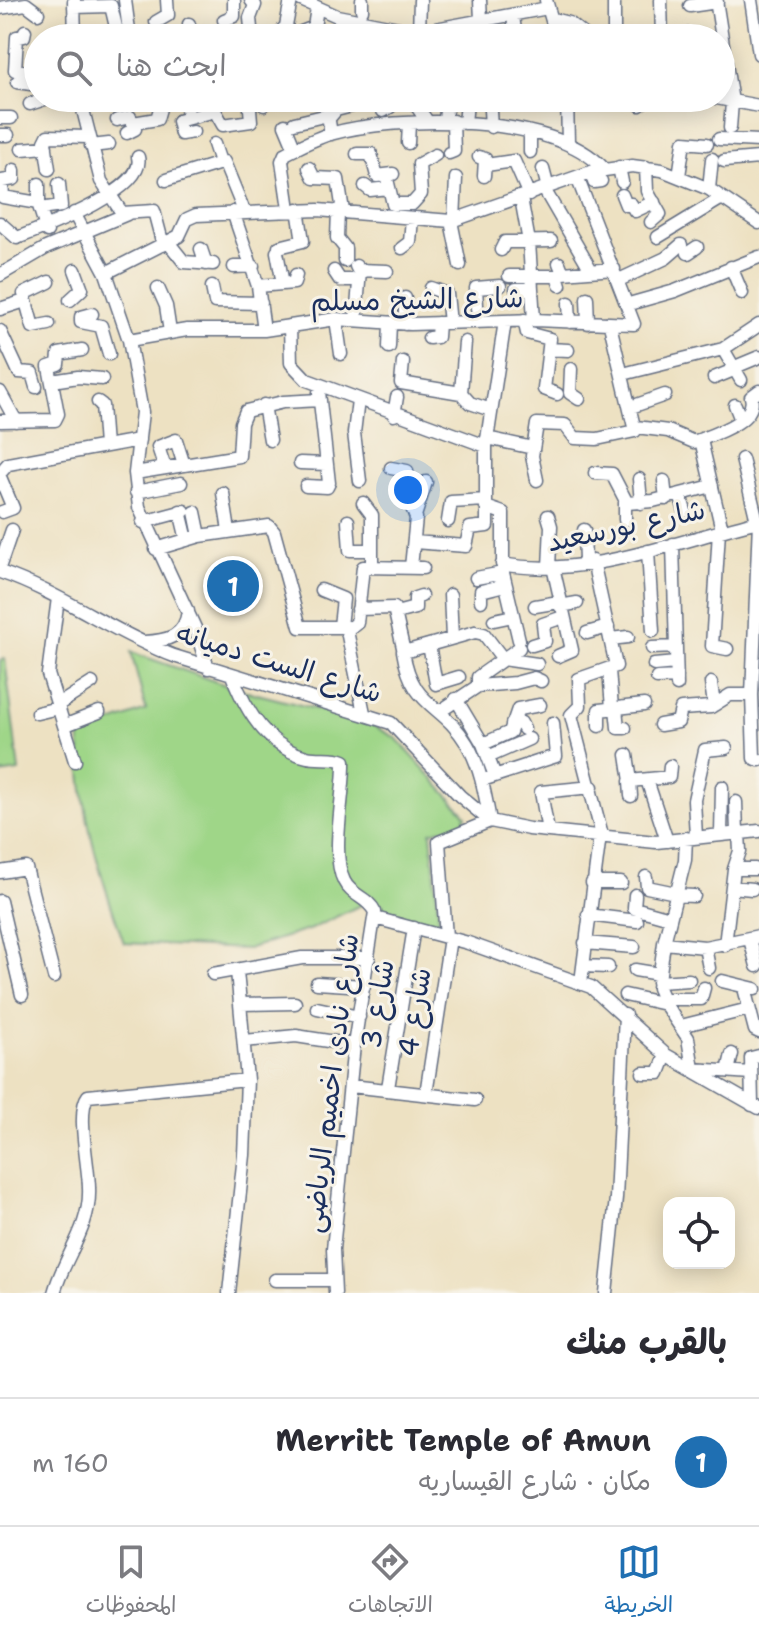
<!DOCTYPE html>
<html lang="ar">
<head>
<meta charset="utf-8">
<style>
  body { margin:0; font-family:"Shantell Sans","Playpen Sans Arabic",sans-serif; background:#f7f7f7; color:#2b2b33; direction:rtl }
  .controls { position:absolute; right:24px; bottom:24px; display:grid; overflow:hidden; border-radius:16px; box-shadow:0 4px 20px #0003 }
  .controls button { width:72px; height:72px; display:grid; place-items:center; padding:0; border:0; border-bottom:2px solid #e1e1e2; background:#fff; color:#2b2b33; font:40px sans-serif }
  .you { position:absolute; left:408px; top:490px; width:28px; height:28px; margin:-20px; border:6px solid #fff; border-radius:50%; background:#1a73e8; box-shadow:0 0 0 12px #1a73e833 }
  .badge { display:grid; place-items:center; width:52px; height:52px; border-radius:50%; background:#1f6fb2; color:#fff; font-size:26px; font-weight:700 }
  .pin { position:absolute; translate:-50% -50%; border:4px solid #fff; box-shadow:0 2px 8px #0006 }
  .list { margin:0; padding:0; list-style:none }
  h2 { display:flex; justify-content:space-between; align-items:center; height:104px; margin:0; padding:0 32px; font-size:34px }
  h2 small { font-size:26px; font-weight:400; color:#7c7c81 }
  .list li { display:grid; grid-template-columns:52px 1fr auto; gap:24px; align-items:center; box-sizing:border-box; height:128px; padding:0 32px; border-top:2px solid #e1e1e2 }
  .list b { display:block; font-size:30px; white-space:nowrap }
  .list p { margin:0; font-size:26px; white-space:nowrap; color:#7c7c81 }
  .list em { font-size:26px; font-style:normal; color:#7c7c81 }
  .icon { flex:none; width:44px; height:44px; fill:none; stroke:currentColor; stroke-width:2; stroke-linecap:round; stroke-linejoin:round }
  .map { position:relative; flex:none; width:759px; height:1293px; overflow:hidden; direction:ltr }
  .search { position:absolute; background:#fff; box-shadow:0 4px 20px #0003; left:24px; right:24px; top:24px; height:88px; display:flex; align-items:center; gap:20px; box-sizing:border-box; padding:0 28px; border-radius:44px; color:#7c7c81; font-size:30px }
  .sheet { height:232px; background:#fff }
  nav { display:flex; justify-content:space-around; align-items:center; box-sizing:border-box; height:112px; border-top:2px solid #e1e1e2; background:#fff; font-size:22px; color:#7c7c81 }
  nav a { display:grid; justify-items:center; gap:4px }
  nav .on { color:#1f6fb2 }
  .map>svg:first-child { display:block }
  .green { fill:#9fd688; stroke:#5d8273; stroke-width:2 }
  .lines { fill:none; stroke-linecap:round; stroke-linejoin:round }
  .minor-casing { stroke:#646d81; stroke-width:15 }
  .minor { stroke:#fff; stroke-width:12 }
  .labels { text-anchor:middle; stroke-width:6; stroke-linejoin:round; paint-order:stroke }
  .street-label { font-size:28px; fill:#1b2f5e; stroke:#f7f3e8 }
</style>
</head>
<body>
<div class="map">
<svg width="759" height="1293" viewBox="0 0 759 1293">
  <rect width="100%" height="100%" fill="#f7f3e8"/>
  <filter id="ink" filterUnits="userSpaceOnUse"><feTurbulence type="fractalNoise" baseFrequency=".0125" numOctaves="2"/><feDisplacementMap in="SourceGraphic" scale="16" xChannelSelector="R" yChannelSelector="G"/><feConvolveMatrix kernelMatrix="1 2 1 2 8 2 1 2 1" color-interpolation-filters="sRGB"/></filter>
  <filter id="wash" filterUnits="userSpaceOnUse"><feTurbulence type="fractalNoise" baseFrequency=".006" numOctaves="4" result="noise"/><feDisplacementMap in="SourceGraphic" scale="32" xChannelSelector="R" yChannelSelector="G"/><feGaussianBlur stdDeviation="1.8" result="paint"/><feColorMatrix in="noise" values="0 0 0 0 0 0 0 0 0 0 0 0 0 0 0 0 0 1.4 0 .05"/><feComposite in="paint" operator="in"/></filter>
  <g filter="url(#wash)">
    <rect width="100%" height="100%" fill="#ede1c2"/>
    <!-- green -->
    <path class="green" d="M131 652 234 688 367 722 396 738 466 815 463 824 431 832 440 931 379 915 375 898 311 929 247 949 124 943C100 875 78 807 80 735L146 710Z
      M5 659 19 771 0 774V660Z"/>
  </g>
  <g filter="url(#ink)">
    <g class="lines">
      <defs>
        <path id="minor" d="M125 0 130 38
          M251 0 255 5 250 18 252 38
          M301 0 337 16 419 32 548 8
          M480 0 482 38
          M546 0 557 38
          M614 0V38
          M661 0 662 38
          M716 0 732 102 730 128
          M751 0 759 54
          M74 1 75 38
          M690 6 717 2
          M74 7 111 6 116 27
          M0 8 26 4 38 13
          M362 10V0
          M513 16 516 38
          M553 19 569 23 588 38
          M224 20 234 16V0
          M156 22 168 15 167 0
          M189 24 191 38
          M25 31 24 36 17 37 15 70 33 72 37 53
          M419 32 420 0
          M299 33 314 27 317 8
          M662 37 691 34
          M275 38 286 26 291 0
          M17 82 38 85
          M80 98 101 181 122 213 154 211 163 245
          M184 98 189 117
          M411 98 427 121
          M567 98 568 143
          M716 98 759 106
          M30 104 48 98
          M264 105 269 98
          M640 105 643 98
          M490 110 491 127
          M383 111 390 107 394 98
          M330 117 336 110 352 106
          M0 118H11
          M117 120 130 117 135 129 127 133
          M445 121 447 98
          M133 123 157 119 163 98
          M294 123 328 115 331 134
          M465 123 467 103
          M285 125 295 149
          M193 132 181 134 178 121 215 111 223 125 251 121 250 109
          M530 132V152
          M0 135H8
          M719 139 759 141
          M408 143 409 124
          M214 144 220 162
          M91 146 109 144
          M22 149 46 147
          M449 153 454 151 453 121
          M357 154H371L377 176 393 174
          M479 157 485 159 484 176
          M724 161 759 158
          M486 165 514 161 529 195
          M619 167 622 182
          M646 167 647 191 660 214 651 222
          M309 168 314 178 338 179 343 211
          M49 169 45 142 48 136 88 137
          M543 169 548 188
          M14 170V179L2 181 3 197 38 203 47 231
          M591 172 594 182 601 181
          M386 175 393 204H412L421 194 419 164 435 155
          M679 176 684 142 707 144
          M166 180 224 162 244 211
          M39 184V204
          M365 186 370 190 389 188
          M544 189 591 270
          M709 189 712 159
          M622 195 626 205 631 204 635 211 654 202
          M521 198 529 242 534 320
          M40 209 61 206 59 184
          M289 209 282 161 285 154C299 147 315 138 330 134 398 115 554 113 604 169
          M338 210 337 238 345 248V261
          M233 212 258 286 264 330
          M74 213 106 273 129 340 142 412 135 473 139 507 195 628 208 668
          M451 221 460 265
          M454 221 456 178
          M0 223 17 238C43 228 147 190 138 157
          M658 237 722 198
          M168 242 184 262 213 264
          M279 247 303 241 298 209
          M402 248 410 242 412 218
          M201 249 206 264
          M501 250 505 242 551 241
          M277 252 283 284
          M688 253 697 247
          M559 263 563 273 614 269
          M356 266 358 270 387 271
          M234 267 253 266
          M731 267 742 293
          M334 271 340 280H359
          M106 273 179 236 187 219 196 215 318 210 451 221 591 172 632 166 662 170 709 189 759 223
          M0 275 46 248 127 214
          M509 276H557L560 285
          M619 280 666 258 681 245
          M258 286 294 283 296 275
          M212 287 215 302 261 303
          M158 288 166 306 170 332
          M431 288 447 294 450 323
          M516 289H532
          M587 298 588 323
          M70 300 82 289 75 270
          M569 303 570 322
          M629 304 675 291 759 257
          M0 309 25 301
          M92 314 81 317V322L101 326 109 354
          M336 319 341 354
          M356 320 360 270
          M524 320 527 333 550 339 544 389 557 394
          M505 321 486 446V507L503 513V573L519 640
          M478 322 476 288 500 286
          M49 324 33 327 24 294 49 282
          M405 324V298
          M290 326 291 363 307 380 486 446
          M0 331 19 372 32 373 36 387
          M429 338 437 337 438 323
          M129 340 187 330H264L336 319 411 324 534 320 634 324 577 177
          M389 347 390 323
          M549 349 568 350
          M723 349 741 380
          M403 362 401 383 461 393 470 403 491 410
          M735 367 759 357
          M571 369 570 393 579 399
          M623 374 723 349 759 325
          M714 378 736 369
          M52 381 78 377 102 379
          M0 392 16 421
          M461 393 465 342
          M358 400 354 433 360 481
          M98 402 102 405 105 446
          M264 405 270 440
          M735 405 741 420
          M631 407 665 395
          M394 415 397 397
          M0 421 55 420 58 414 49 367 58 364 59 354 82 350
          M636 427 668 431 694 442C714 434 758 421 751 397L759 391
          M487 438 533 448
          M701 440 722 530
          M742 459 757 521
          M300 463 327 464
          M165 468 158 447 176 440 184 465
          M391 468 407 471 406 492 416 518 411 567
          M0 473 8 464 139 440
          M135 473 239 456 241 423 246 411 283 402 320 400
          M595 473 612 474 627 503 653 501 712 486
          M0 477 13 508 2 512
          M639 479 641 503
          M537 480 532 456 537 424 565 425 575 438 597 439 635 431 610 325
          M664 481 666 499
          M306 486 327 487 329 483 319 392
          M136 492 181 483
          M223 493 229 531
          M680 495 685 511
          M625 502V520
          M363 503 372 515V565
          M180 511 187 540
          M195 512 200 536
          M416 513 426 482
          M548 516 551 526 549 567
          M348 521 350 550H372
          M448 521 451 502 486 500
          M759 521 752 695 754 758 759 760
          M143 522 184 511
          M584 530 585 562
          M719 531 712 646 727 649
          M414 542 466 546 470 528 487 526V510
          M673 544 677 685
          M156 549 200 536 269 526 274 532 300 627H348
          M648 551 653 631
          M593 561 616 666 579 679 580 706 571 715 602 835
          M502 564C587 580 678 540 759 521
          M0 565 12 530
          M553 567 572 650 558 656
          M0 572C61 593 114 633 174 656L391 723 460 796 490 821 529 829 656 842 759 831
          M476 578 503 573
          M321 590 343 599 340 626
          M450 595 452 638
          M58 598 48 674 75 761
          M481 601V591L505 585
          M535 606 559 602
          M560 606 577 603
          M358 609 394 608 404 652 475 632
          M396 613 415 608V598L421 596
          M494 620 513 616
          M475 632 484 634 503 659 537 664
          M587 633 608 627
          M610 639 628 637
          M144 642C167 641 185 637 188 611
          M429 645 436 684 459 677
          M532 645 545 641 543 624 563 617
          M652 648 676 647
          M403 651C412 709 442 702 467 744 481 768 485 794 490 821L439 842 446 937
          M654 665 676 663
          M609 670 612 708
          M232 675C245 709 268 748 307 757 319 760 333 756 344 761 345 794 330 854 344 881 351 896 368 897 375 912L354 1045 333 1249 335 1293
          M657 678 677 677
          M711 683 714 705
          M478 686V677L519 648
          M456 699 483 744 495 776
          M56 706 92 683
          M616 708 618 728H625
          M439 712 478 686 515 683 534 678 541 681
          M37 713 58 708
          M364 713 347 631 357 623 363 567 423 568
          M512 724 521 723 524 729
          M66 725 99 712
          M660 725 678 722 681 709 711 707 730 695H752
          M599 726V710L644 705
          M483 744 510 732 518 709 540 705
          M627 755 631 781
          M488 757 529 739
          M482 780 556 756 553 723
          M647 780 667 841
          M631 796 630 781 669 777 670 766
          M736 802 737 833
          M548 831 541 792 592 787
          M721 834 722 787
          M696 837 694 800 705 750 726 748
          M686 838 685 860 664 943 658 988 665 1004 688 1038 693 1069 751 1073
          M734 869H755
          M0 872 26 868 54 977
          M646 877 647 887 676 893
          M592 883H621
          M732 887 752 889
          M635 895 634 908 670 918
          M675 895 694 896
          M0 901 22 995
          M588 915 637 921
          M375 918 468 943 591 987 666 1055 759 1108
          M750 939 757 966
          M585 943 634 947
          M664 943 705 947 759 936
          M725 945 734 869 740 851 739 833
          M705 947 709 968
          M583 966 608 967
          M635 970 659 974
          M213 974 302 958H369
          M722 981 755 989
          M581 982 600 835
          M658 982 689 980
          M317 983 364 986
          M744 988 755 1030 759 1032
          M625 995 665 1004
          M661 999H701L704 988
          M240 1004 295 1003
          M317 1008 359 1017
          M681 1026 749 1009
          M244 1041 296 1036 354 1045
          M728 1071 732 1054
          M643 1073H659L666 1055
          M351 1086 475 1100
          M388 1088 414 928
          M426 1094 450 938
          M752 1105 751 1058 759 1056
          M275 1280H333
          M54 1293C64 1256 91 1228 89 1188 89 1167 76 1111 88 1096L247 1080
          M229 1293 244 1155 247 1080 237 971
          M606 1293 616 1198 625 1015"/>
      </defs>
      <!-- minor casing -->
      <use href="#minor" class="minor-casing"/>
      <!-- minor -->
      <use href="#minor" class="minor"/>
    </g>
  </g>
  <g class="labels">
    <!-- street labels -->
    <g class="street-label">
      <text transform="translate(417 299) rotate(-1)" y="10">شارع الشيخ مسلم</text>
      <text transform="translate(626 525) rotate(-12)" y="10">شارع بورسعيد</text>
      <text transform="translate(279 662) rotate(17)" y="10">شارع الست دميانه</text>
      <text transform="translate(377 1004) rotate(-81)" y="10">شارع 3</text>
      <text transform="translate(414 1012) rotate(-81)" y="10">شارع 4</text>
      <text transform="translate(330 1083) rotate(-83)" y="10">شارع نادى اخميم الرياضى</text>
    </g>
  </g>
</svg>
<div class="controls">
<button><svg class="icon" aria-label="locate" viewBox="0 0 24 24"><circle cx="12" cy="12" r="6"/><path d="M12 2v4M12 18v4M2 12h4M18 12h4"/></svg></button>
</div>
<div class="you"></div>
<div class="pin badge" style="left:233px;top:586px">1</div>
<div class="search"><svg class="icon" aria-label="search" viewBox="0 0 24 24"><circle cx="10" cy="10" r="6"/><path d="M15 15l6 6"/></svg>ابحث هنا</div>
</div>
<section class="sheet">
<h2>بالقرب منك<small></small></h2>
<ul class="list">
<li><span class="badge">1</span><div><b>Merritt Temple of Amun</b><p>مكان · شارع القيساريه</p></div><em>160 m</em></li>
</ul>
</section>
<nav>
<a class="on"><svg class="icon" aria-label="map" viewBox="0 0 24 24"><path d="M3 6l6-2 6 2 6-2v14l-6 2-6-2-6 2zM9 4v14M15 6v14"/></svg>الخريطة</a>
<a><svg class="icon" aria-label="directions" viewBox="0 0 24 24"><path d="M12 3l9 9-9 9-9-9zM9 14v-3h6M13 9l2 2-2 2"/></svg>الاتجاهات</a>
<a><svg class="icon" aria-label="saved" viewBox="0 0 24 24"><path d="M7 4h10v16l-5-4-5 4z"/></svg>المحفوظات</a>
</nav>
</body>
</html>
